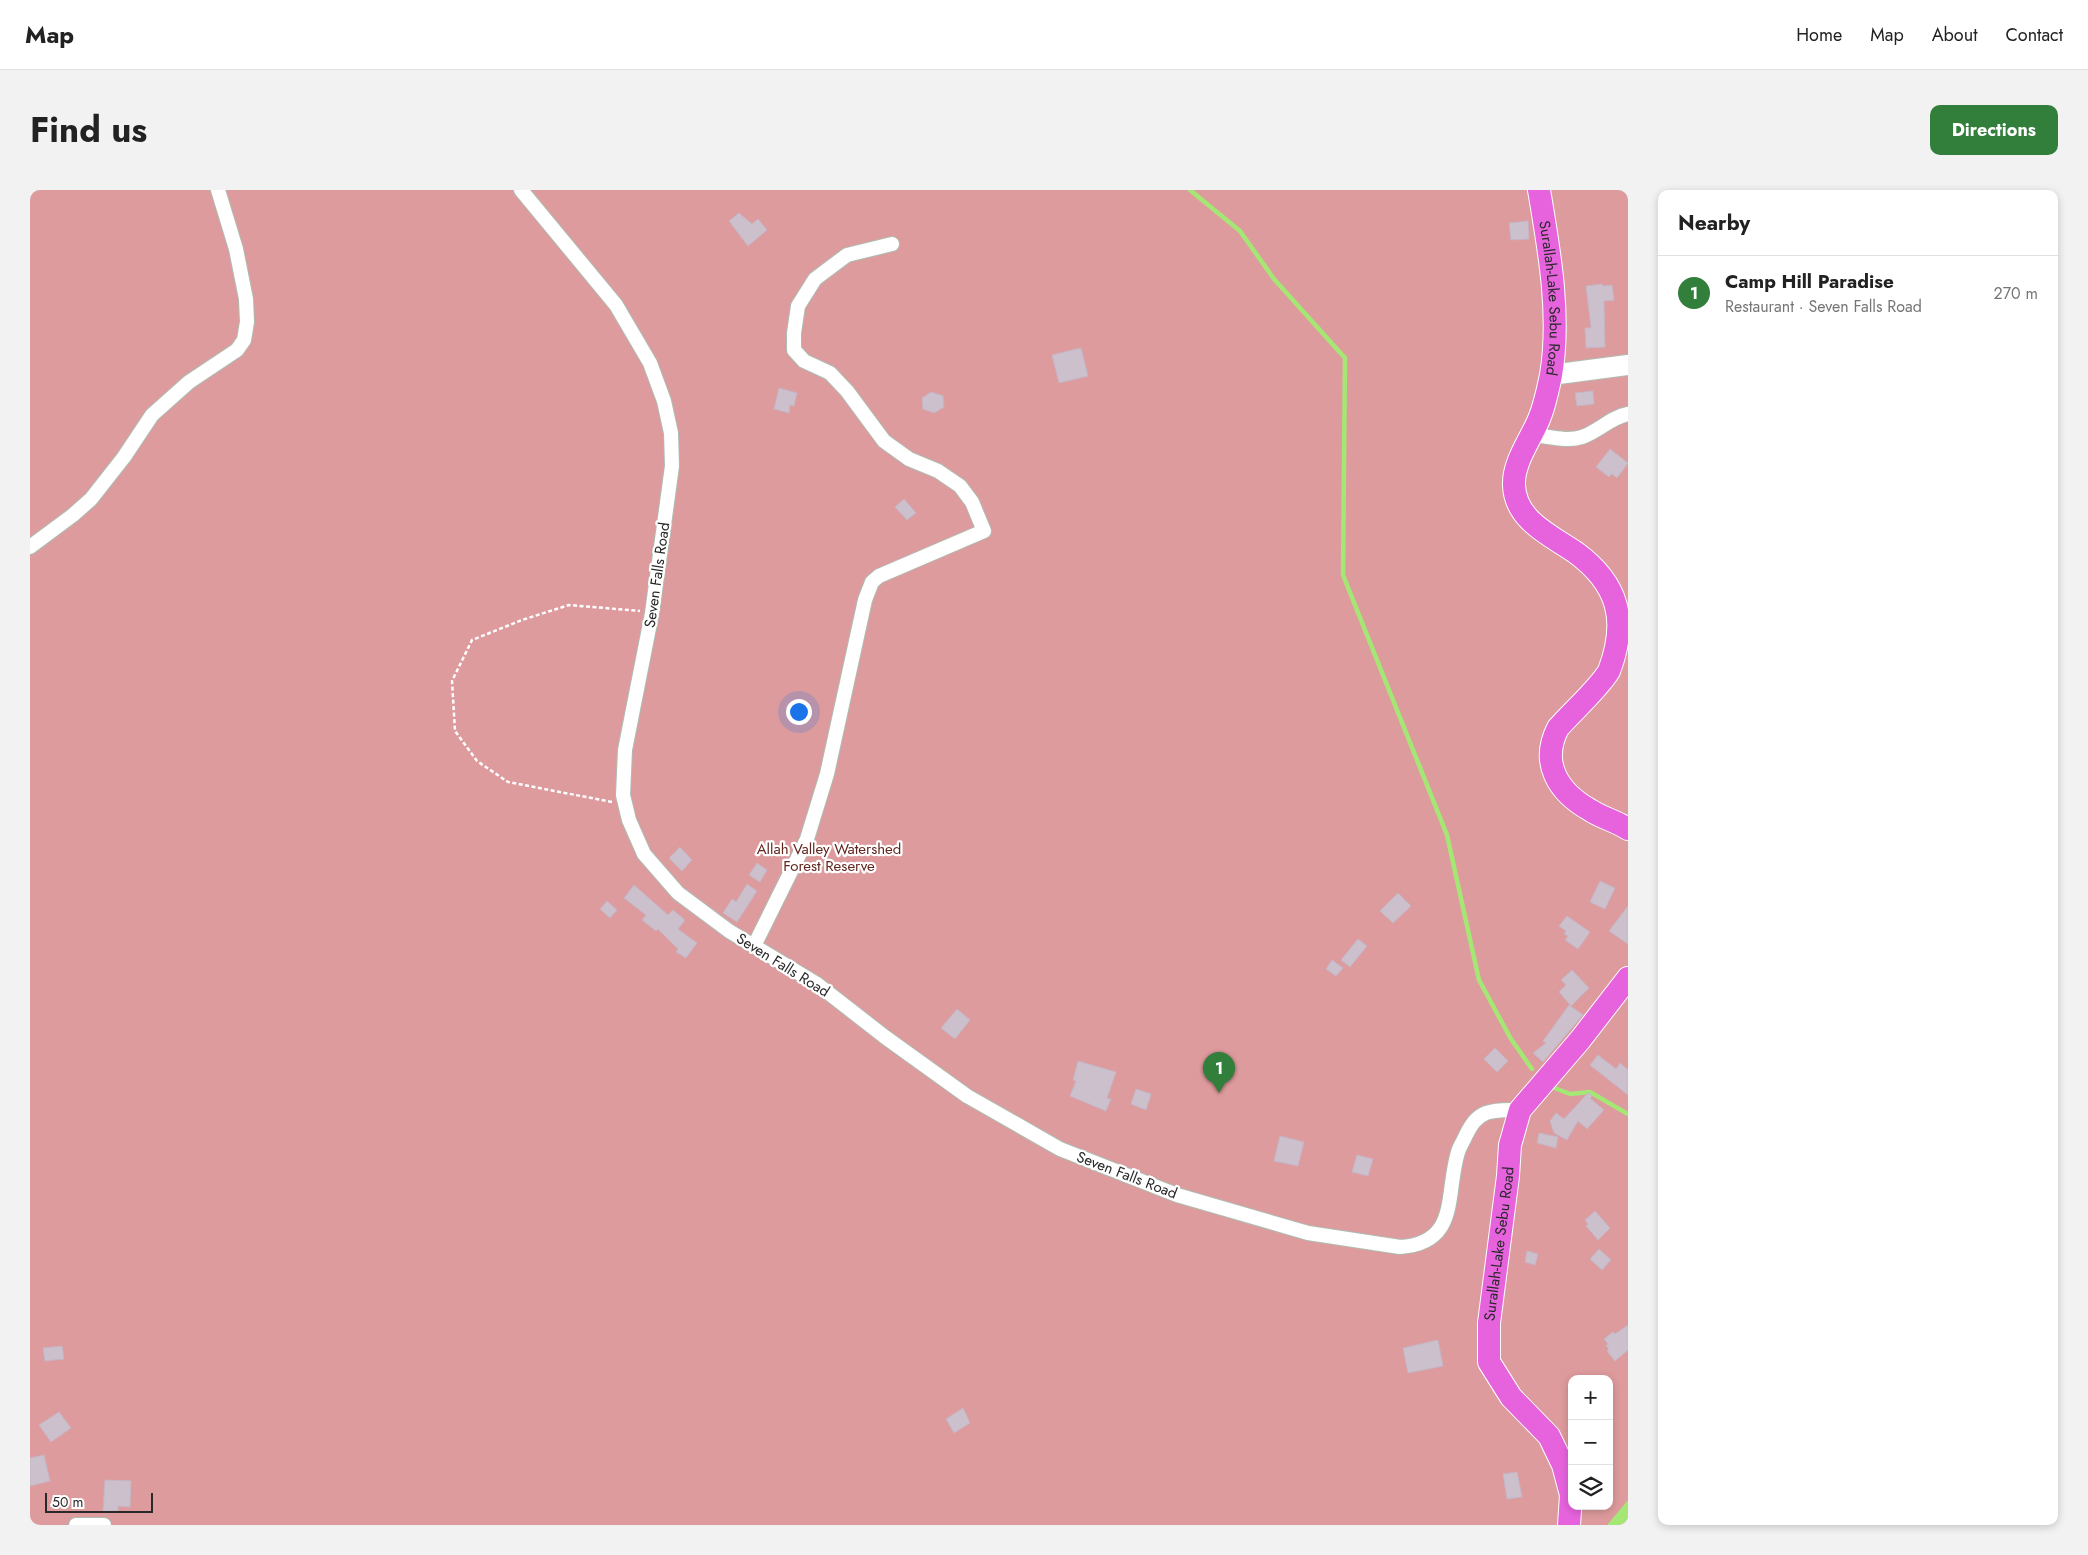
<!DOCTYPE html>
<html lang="en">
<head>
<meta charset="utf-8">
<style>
  body { margin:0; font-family:Jost,sans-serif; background:#f2f2f2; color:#222 }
  .controls { position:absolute; right:15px; bottom:15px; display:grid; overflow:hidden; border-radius:10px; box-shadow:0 2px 8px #0003 }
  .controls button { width:45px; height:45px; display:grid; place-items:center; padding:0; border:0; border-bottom:1px solid #e0e0e0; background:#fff; color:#222; font:25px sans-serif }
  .scale { position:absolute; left:15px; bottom:12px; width:108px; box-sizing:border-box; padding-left:5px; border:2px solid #292929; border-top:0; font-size:14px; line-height:18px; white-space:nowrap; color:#292929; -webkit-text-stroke:4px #fff; paint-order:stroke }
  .you { position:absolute; left:768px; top:521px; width:18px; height:18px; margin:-12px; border:4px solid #fff; border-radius:50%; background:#1a73e8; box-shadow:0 0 0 8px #1a73e833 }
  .badge { display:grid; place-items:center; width:32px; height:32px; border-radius:50%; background:#327e3b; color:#fff; font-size:16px; font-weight:700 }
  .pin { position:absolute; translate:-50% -41px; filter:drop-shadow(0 1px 2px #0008) }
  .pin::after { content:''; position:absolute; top:26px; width:18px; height:15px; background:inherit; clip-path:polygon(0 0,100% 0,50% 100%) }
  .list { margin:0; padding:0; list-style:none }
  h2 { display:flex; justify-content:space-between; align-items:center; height:65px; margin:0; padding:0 20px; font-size:21px }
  h2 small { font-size:16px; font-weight:400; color:#767676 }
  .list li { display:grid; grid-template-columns:32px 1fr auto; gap:15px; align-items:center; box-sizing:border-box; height:75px; padding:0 20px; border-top:1px solid #e0e0e0 }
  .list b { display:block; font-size:19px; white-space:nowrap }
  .list p { margin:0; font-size:16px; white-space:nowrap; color:#767676 }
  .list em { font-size:16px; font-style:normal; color:#767676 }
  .icon { flex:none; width:28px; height:28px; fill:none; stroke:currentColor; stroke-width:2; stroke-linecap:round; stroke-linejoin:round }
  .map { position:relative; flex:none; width:1598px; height:1335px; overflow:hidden; border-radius:10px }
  header { display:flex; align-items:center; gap:30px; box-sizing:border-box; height:70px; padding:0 25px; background:#fff; border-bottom:1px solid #e0e0e0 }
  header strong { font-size:24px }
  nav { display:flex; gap:28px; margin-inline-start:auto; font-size:18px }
  .intro { display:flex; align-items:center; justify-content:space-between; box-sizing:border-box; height:120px; padding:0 30px }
  h1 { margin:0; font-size:35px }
  .button { padding:12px 22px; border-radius:10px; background:#327e3b; color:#fff; font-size:18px; font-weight:700 }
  main { display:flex; gap:30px; padding:0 30px }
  aside { flex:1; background:#fff; border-radius:10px; box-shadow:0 2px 8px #0003 }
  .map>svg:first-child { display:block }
  .green { fill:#de9b9d; fill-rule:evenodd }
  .water { fill:#a5e774 }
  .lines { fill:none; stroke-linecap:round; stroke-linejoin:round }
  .stream { stroke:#a5e774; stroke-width:4.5 }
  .building { fill:#ccc0cd; stroke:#c5b5c5 }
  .street-casing { stroke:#afbcb1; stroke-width:16 }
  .secondary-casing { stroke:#afbcb1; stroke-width:22 }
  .primary-casing { stroke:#fff; stroke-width:24 }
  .path { stroke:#fff; stroke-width:2.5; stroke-dasharray:4 2.5; stroke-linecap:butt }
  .street { stroke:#fff; stroke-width:14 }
  .secondary { stroke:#fff; stroke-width:20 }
  .primary { stroke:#e763de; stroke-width:22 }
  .labels { text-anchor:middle; stroke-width:4.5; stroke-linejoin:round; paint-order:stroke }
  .street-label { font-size:15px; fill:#292929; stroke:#fff }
  .park-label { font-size:15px; fill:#61251e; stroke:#fff }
</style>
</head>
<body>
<header>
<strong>Map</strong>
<nav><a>Home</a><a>Map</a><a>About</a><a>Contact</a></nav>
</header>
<div class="intro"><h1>Find us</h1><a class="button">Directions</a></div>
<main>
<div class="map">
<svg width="1598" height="1335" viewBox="0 0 1598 1335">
  <rect width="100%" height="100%" fill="#e9dbea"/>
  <!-- green -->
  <path class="green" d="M0 0H1598V1335H0ZM1542 1189H1579V1316H1542Z"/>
  <!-- water -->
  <path class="water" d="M1598 1310V1335H1578V1334Z"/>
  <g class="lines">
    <!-- stream -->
    <path class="stream" d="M1160 0 1210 41 1244 89 1315 168 1313 385 1417 645 1449 790 1481 849 1502 879
      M1522 897 1540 904 1560 902 1598 924"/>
  </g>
  <!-- building -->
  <path class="building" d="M709 23 722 34 728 29 737 40 718 56 699 31Z
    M1498 31 1499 49 1481 50 1479 33Z
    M1572 94 1573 96 1582 95 1584 110 1574 111 1575 157 1556 158 1555 138H1561L1556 96Z
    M1051 158 1058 186 1029 193 1022 165Z
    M749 198 767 203 764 216 760 215 759 223 744 219Z
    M1563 201 1564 214 1547 216 1545 203Z
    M901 202 913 206 914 217 904 223 893 219 892 208Z
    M1580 259 1598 273 1587 288 1582 284 1579 287 1566 277Z
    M874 309 886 323 877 330 865 317Z
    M650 657 662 670 652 681 639 668Z
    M727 673 737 680 730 692 719 685Z
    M1570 691 1585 698 1575 719 1560 712Z
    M717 694 727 701 707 732 693 723 702 709 706 712Z
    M604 695 638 725 643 720 655 730 648 739 667 753 656 768 646 762 648 759 628 739 626 741 612 730 616 725 594 708Z
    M1368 703 1381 716 1363 733 1350 721Z
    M577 711 587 720 580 728 570 719Z
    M1598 716V754L1579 741Z
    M1537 726 1560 742 1548 759 1535 750 1538 746 1534 744 1536 741 1529 736Z
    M1328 749 1337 756 1320 777 1311 770Z
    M1302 770 1313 778 1306 786 1296 779Z
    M1542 780 1559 798 1541 816 1529 802 1536 795 1531 790Z
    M1539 815 1553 825 1513 872 1503 863 1516 853 1513 851Z
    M927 819 940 830 925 849 911 838Z
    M1465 858 1478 871 1467 882 1454 869Z
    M1568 865 1586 879 1590 873 1598 880V905L1560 875Z
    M1048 871 1086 882 1077 908 1081 909 1076 921 1040 906 1046 891 1043 890Z
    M1106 899 1121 904 1116 920 1101 914Z
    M1558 903 1562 906 1560 908 1574 920 1557 939 1548 931 1537 950 1524 943 1520 931 1526 923 1534 929Z
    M1509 943 1528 947 1526 958 1507 953Z
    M1250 946 1274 952 1268 976 1244 971Z
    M1327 965 1343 969 1338 986 1322 982Z
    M1565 1021 1580 1038 1568 1050 1556 1036 1558 1034 1555 1030Z
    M1569 1059 1581 1070 1572 1080 1560 1069Z
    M1497 1061 1508 1064 1505 1075 1495 1072Z
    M1598 1135V1160L1585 1171 1577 1161 1579 1159 1576 1156 1578 1154 1574 1149 1583 1142 1585 1144Z
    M1408 1150 1413 1176 1378 1183 1373 1158Z
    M32 1156 34 1169 15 1171 13 1158Z
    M933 1218 940 1233 924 1243 916 1229Z
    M29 1222 41 1238 21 1252 9 1235Z
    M14 1265 20 1291 0 1296V1268Z
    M1487 1282 1492 1307 1477 1309 1473 1284Z
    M75 1290 101 1291 100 1317 88 1316V1321H73Z"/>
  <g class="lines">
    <defs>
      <path id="street" d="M491 0 586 115 620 173 634 211 641 243 642 276 622 423 595 560 593 605 599 630 614 664 648 703 699 741 787 794 855 847 937 906 1030 959 1147 1005 1278 1043 1370 1057C1430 1053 1415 1004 1428 962 1430 956 1434 950 1436 945 1441 935 1446 927 1456 923 1467 919 1479 920 1490 920
        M1502 245C1517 246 1537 252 1552 247 1569 241 1581 227 1598 224
        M0 357 43 325 61 309 94 267 122 225 159 192 207 160 214 150 217 132 216 109 206 59 188 0
        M724 756 777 649 797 584 835 410 842 392 849 386 954 341 942 312 930 296 908 281 879 269 854 251 817 201 800 183 774 171 764 160V143L768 116 785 89 817 65 862 54
        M46 1335H74"/>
      <path id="secondary" d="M1521 185 1598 175"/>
      <g id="primary">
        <path id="s1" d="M1509 0C1519 59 1531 125 1521 185 1518 199 1515 215 1509 229 1501 249 1483 272 1484 295 1485 330 1520 345 1545 362 1589 394 1598 431 1579 481 1569 498 1542 522 1528 538 1510 573 1528 602 1560 620 1572 628 1586 631 1598 639"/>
        <path id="s2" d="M1539 1335 1541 1305 1533 1275 1519 1246 1481 1207 1459 1172V1133L1478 986 1480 955 1490 920 1550 850 1598 788"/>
      </g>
    </defs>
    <!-- street casing -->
    <use href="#street" class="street-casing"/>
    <!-- secondary casing -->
    <use href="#secondary" class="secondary-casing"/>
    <!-- primary casing -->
    <use href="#primary" class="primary-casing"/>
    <!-- path -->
    <path class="path" d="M582 612 478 592 447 571 425 541 422 491 442 450 492 430 539 415 610 421"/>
    <!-- street -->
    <use href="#street" class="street"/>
    <!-- secondary -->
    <use href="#secondary" class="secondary"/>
    <!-- primary -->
    <use href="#primary" class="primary"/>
  </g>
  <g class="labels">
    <!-- street labels -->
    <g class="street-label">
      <text dy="5" stroke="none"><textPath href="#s1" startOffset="109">Surallah-Lake Sebu Road</textPath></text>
      <text transform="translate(627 385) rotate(-82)" y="5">Seven Falls Road</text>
      <text transform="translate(753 775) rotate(32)" y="5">Seven Falls Road</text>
      <text transform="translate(1097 985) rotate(21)" y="5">Seven Falls Road</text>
      <text dy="5" stroke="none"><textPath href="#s2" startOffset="308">Surallah-Lake Sebu Road</textPath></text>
    </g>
    <!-- park labels -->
    <g class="park-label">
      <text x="799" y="664">Allah Valley Watershed<tspan x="799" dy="17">Forest Reserve</tspan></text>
    </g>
  </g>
</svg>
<div class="controls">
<button>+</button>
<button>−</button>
<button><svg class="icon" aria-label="layers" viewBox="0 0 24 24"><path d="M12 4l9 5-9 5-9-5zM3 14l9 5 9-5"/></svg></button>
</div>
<div class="scale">50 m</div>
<div class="you"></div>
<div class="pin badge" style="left:1189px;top:903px">1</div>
</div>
<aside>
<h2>Nearby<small></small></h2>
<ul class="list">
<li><span class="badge">1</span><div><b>Camp Hill Paradise</b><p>Restaurant · Seven Falls Road</p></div><em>270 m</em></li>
</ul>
</aside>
</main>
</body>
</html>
